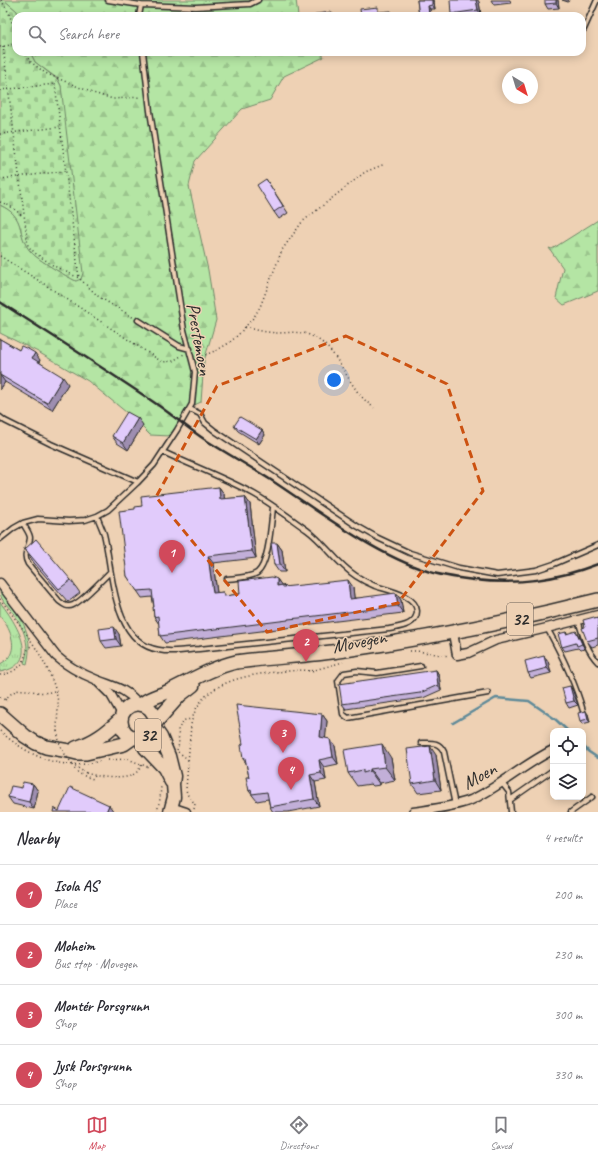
<!DOCTYPE html>
<html lang="en">
<head>
<meta charset="utf-8">
<style>
  body { margin:0; font-family:Caveat,sans-serif; background:#f2f2f3; color:#2b2b33 }
  .controls { position:absolute; right:12px; bottom:12px; display:grid; overflow:hidden; border-radius:8px; box-shadow:0 2px 10px #0003 }
  .controls button { width:36px; height:36px; display:grid; place-items:center; padding:0; border:0; border-bottom:1px solid #e1e1e2; background:#fff; color:#2b2b33; font:20px sans-serif }
  .compass { position:absolute; left:502px; top:68px; width:36px; height:36px; border-radius:50%; background:#fff; box-shadow:0 2px 10px #0003; rotate:142deg }
  .you { position:absolute; left:334px; top:380px; width:14px; height:14px; margin:-10px; border:3px solid #fff; border-radius:50%; background:#1a73e8; box-shadow:0 0 0 6px #1a73e833 }
  .badge { display:grid; place-items:center; width:26px; height:26px; border-radius:50%; background:#d1495b; color:#fff; font-size:13px; font-weight:700 }
  .pin { position:absolute; translate:-50% -33px; filter:drop-shadow(0 1px 2px #0008) }
  .pin::after { content:''; position:absolute; top:21px; width:14px; height:12px; background:inherit; clip-path:polygon(0 0,100% 0,50% 100%) }
  .list { margin:0; padding:0; list-style:none }
  h2 { display:flex; justify-content:space-between; align-items:center; height:52px; margin:0; padding:0 16px; font-size:17px }
  h2 small { font-size:13px; font-weight:400; color:#7c7c81 }
  .list li { display:grid; grid-template-columns:26px 1fr auto; gap:12px; align-items:center; box-sizing:border-box; height:60px; padding:0 16px; border-top:1px solid #e1e1e2 }
  .list b { display:block; font-size:15px; white-space:nowrap }
  .list p { margin:0; font-size:13px; white-space:nowrap; color:#7c7c81 }
  .list em { font-size:13px; font-style:normal; color:#7c7c81 }
  .icon { flex:none; width:22px; height:22px; fill:none; stroke:currentColor; stroke-width:2; stroke-linecap:round; stroke-linejoin:round }
  .map { position:relative; flex:none; width:598px; height:812px; overflow:hidden }
  .search { position:absolute; background:#fff; box-shadow:0 2px 10px #0003; left:12px; right:12px; top:12px; height:44px; display:flex; align-items:center; gap:10px; box-sizing:border-box; padding:0 14px; border-radius:12px; color:#7c7c81; font-size:15px }
  .sheet { height:292px; background:#fff }
  nav { display:flex; justify-content:space-around; align-items:center; box-sizing:border-box; height:56px; border-top:1px solid #e1e1e2; background:#fff; font-size:11px; color:#7c7c81 }
  nav a { display:grid; justify-items:center; gap:2px }
  nav .on { color:#d1495b }
  .map>svg:first-child { display:block }
  .grass { fill:url(#grass-tufts); stroke:#708868 }
  .forest { fill:url(#forest-firs); stroke:#708868 }
  .cemetery { fill:url(#cemetery-stones); stroke:#708868 }
  .lines { fill:none; stroke-linecap:round; stroke-linejoin:round }
  .stream { stroke:#5f8a99; stroke-width:2.5 }
  .lane-casing { stroke:#2b2b2b; stroke-width:7 }
  .street-casing { stroke:#2b2b2b; stroke-width:11 }
  .secondary-casing { stroke:#2b2b2b; stroke-width:15 }
  .primary-casing { stroke:#2b2b2b; stroke-width:16 }
  .path { stroke:#2b2b2b; stroke-width:1.5; stroke-dasharray:1 3; stroke-linecap:butt }
  .lane { stroke:#eed1b4; stroke-width:4 }
  .street { stroke:#eed1b4; stroke-width:8 }
  .secondary { stroke:#eed1b4; stroke-width:12 }
  .primary { stroke:#eed1b4; stroke-width:13 }
  .rail { stroke:#2b2b2b; stroke-width:2.5 }
  .path-bridge { stroke:#2b2b2b; stroke-width:1.5; stroke-dasharray:1 3; stroke-linecap:butt }
  .wall { fill:#c2afd8; stroke:#2b2b2b }
  .shaded-wall { fill:#9e8eb0; stroke:#2b2b2b }
  .building { fill:#e1cbfb; stroke:#2b2b2b }
  .marked { fill:none; stroke:#cc5211; stroke-width:3; stroke-dasharray:8 5; stroke-linejoin:round }
  .labels { text-anchor:middle; stroke-width:3; stroke-linejoin:round; paint-order:stroke }
  .shield { fill:#eed1b4; stroke:#665d54; stroke-width:1 }
  .shield-label { font-size:18px; font-weight:bold; fill:#2b2b2b }
  .street-label { font-size:19px; fill:#2b2b2b; stroke:#eed1b4 }
</style>
</head>
<body>
<div class="map">
<svg width="598" height="812" viewBox="0 0 598 812">
  <defs>
    <pattern id="grass-tufts" width="24" height="20" patternUnits="userSpaceOnUse"><rect width="24" height="20" fill="#b4e5a4"/><path d="M3 7l-1-3M5 7V3M7 7l1-3M15 17l-1-3M17 17v-4M19 17l1-3" fill="none" stroke="#9bc58d"/></pattern>
    <pattern id="forest-firs" width="22" height="20" patternUnits="userSpaceOnUse"><rect width="22" height="20" fill="#b4e5a4"/><path d="M5 1l3.5 6h-7zM16 11l3.5 6h-7z" fill="#9bc58d"/></pattern>
    <pattern id="cemetery-stones" width="16" height="16" patternUnits="userSpaceOnUse"><rect width="16" height="16" fill="#b4e5a4"/><path d="M2 7V4a2 2 0 0 1 4 0v3zM10 15v-3a2 2 0 0 1 4 0v3z" fill="#9bc58d"/></pattern>
  </defs>
  <rect width="100%" height="100%" fill="#eed1b4"/>
  <filter id="ink" filterUnits="userSpaceOnUse"><feTurbulence type="fractalNoise" baseFrequency=".025" numOctaves="2"/><feDisplacementMap in="SourceGraphic" scale="8" xChannelSelector="R" yChannelSelector="G"/><feConvolveMatrix kernelMatrix="1 2 1 2 8 2 1 2 1" color-interpolation-filters="sRGB"/></filter>
  <g filter="url(#ink)">
    <!-- grass -->
    <path class="grass" d="M0 591C19 614 35 633 27 664L24 663C32 644 22 625 11 610 6 604 0 599 0 591Z
      M0 602C16 623 43 664 0 672V664C17 656 14 639 7 626 5 622 1 619 0 615 0 611 0 606 0 602Z"/>
    <!-- forest -->
    <path class="forest" d="M4 0H296L298 16H18L17 11Z
      M30 52H321L324 57 284 76 270 100 242 109 195 161 189 186 208 270 216 320 204 361 201 402 190 407 170 436 150 435 132 417 88 381 38 352 0 333V205C28 218 15 233 31 252 38 260 66 276 76 281L61 86 58 79 35 62Z
      M598 220V291L564 305 556 298 563 268 549 248 552 249Z"/>
    <!-- cemetery -->
    <path class="cemetery" d="M0 0H4L17 11 18 16H16V52H30L35 62 58 80 61 86 83 273 81 279 76 281C66 276 38 260 31 252 15 234 28 218 0 205Z"/>
    <g class="lines">
      <!-- stream -->
      <path class="stream" d="M453 723 496 698 529 701 555 719 568 731
        M583 746 589 752 598 758"/>
      <defs>
        <path id="lane" d="M108 0 141 5 196 7 250 4 258 0
          M139 16 141 5
          M584 29 597 0
          M138 320 179 346 190 349
          M190 409 200 414 205 423 215 431 357 526 378 538 410 553 459 568 497 575 536 570 554 564 598 545
          M0 417 5 421 51 444 138 482
          M97 516C99 522 102 528 104 534 113 569 111 642 159 650 172 653 186 650 199 649L389 629C398 627 417 626 417 611 416 595 387 590 375 586 368 583 362 580 356 576 337 564 325 543 307 530 290 518 272 504 254 494 225 478 193 466 163 452
          M23 523C25 528 30 533 30 538 29 549 22 553 28 564L59 601C63 604 67 608 73 605 81 602 103 579 110 572
          M0 539 14 528 23 523 38 519 69 521 85 520 97 516 108 510 138 482 154 465 177 430 192 404 195 372 184 330 150 111 143 52
          M227 579C236 578 249 578 257 573 269 564 271 523 273 508
          M578 620C583 636 587 651 598 662
          M547 628C562 655 575 682 583 711
          M421 666 377 673 357 671 344 673 338 681 343 714 348 718 488 693
          M421 743C431 743 439 741 444 752L455 805
          M502 783 509 792 511 812
          M510 800 553 770
          M571 812 592 797"/>
        <path id="street" d="M0 583 56 656C68 667 82 674 97 680 114 687 125 688 138 703
          M453 633 457 655 468 653 496 640 547 628 598 615
          M97 681 111 695 122 714
          M171 807 186 812
          M413 812C433 809 453 807 471 800 500 787 524 764 553 750"/>
        <path id="secondary" d="M154 727 161 737 169 756 174 776 173 784 174 797 170 812
          M139 738 145 748 164 768 171 782"/>
        <path id="primary" d="M121 721a17 17 0 1 1 34 0a17 17 0 1 1-34 0Z
          M142 704C152 696 157 697 167 692 190 681 211 668 236 662 272 657 309 656 345 650 430 638 514 621 598 600
          M0 714 25 736 36 743 46 747 69 751 77 753H86L124 744 134 737
          M156 722 180 695 193 685
          M76 748C96 741 106 733 121 719"/>
      </defs>
      <!-- lane casing -->
      <use href="#lane" class="lane-casing"/>
      <!-- street casing -->
      <use href="#street" class="street-casing"/>
      <!-- secondary casing -->
      <use href="#secondary" class="secondary-casing"/>
      <!-- primary casing -->
      <use href="#primary" class="primary-casing"/>
      <!-- path -->
      <path class="path" d="M1 0 9 13 16 35
        M3 46 28 246 35 253 54 266 79 278 99 297 134 318
        M0 47 16 44
        M23 52 31 62 45 73 93 93 113 99 141 97
        M58 77 55 84 79 278
        M0 90 55 84
        M0 134 60 127
        M0 179 66 171
        M0 202C10 205 16 210 23 217
        M0 256 44 284 162 362 173 361 184 354
        M245 327C256 330 265 332 276 333 286 333 296 331 307 334 333 343 342 371 357 391 362 398 368 403 374 408
        M198 358 217 350 229 343 238 335 254 317 260 307 282 250 302 222 365 172 385 164
        M0 599C22 627 54 667 58 703 58 712 57 722 57 731
        M410 651H417L449 656
        M0 675C9 674 18 670 23 662 26 655 26 650 32 645
        M0 697 7 701
        M5 700C21 679 34 698 54 691
        M0 731C28 756 62 772 100 761
        M177 750 179 744 178 729 185 720 192 719
        M178 752 184 756 188 761
        M108 760 128 759 148 767
        M73 765C75 774 85 776 93 779L95 776
        M86 773C98 777 124 781 134 774 138 772 140 768 142 764
        M194 809 195 804 187 794 186 789 191 725C199 675 262 673 302 670L311 671 343 662
        M157 812 160 799 161 786"/>
      <!-- lane -->
      <use href="#lane" class="lane"/>
      <!-- street -->
      <use href="#street" class="street"/>
      <!-- secondary -->
      <use href="#secondary" class="secondary"/>
      <!-- primary -->
      <use href="#primary" class="primary"/>
      <!-- rail -->
      <path class="rail" d="M0 302C51 335 102 367 152 401 170 413 186 427 204 439 226 453 249 466 271 480 318 511 374 554 427 571 442 576 458 578 474 580 518 585 556 580 598 564"/>
      <!-- path-bridge -->
      <path class="path-bridge" d="M57 731C60 751 69 764 86 773"/>
    </g>
    <!-- wall -->
    <path class="wall" d="M417 0H433L434 2 435 9H430L431 16H419Z
      M491 0H510L511 3 494 5Z
      M558 0 559 8 548 9 545 4Z
      M562 0H569L568 2Z
      M479 2 481 15 474 16H453L451 14Z
      M266 179 288 213 279 219 274 212Z
      M0 339 19 350 40 360 39 362 68 384 52 410 5 382 0 390Z
      M143 425 128 450 117 443 112 436Z
      M234 426 262 430 265 435 259 444 238 431Z
      M219 487 224 494V499L245 497 250 504 256 558 213 563 217 593 223 592 226 596 240 594 277 579 281 585H283L285 587H353L354 598 401 600 403 613 304 625 293 626V627L165 643 160 636 159 624 154 617V607L152 597 142 598 127 576 135 509 142 506Z
      M277 543 282 550 285 572H279L274 565Z
      M25 549 71 580 80 593 68 602 34 563Z
      M598 618V645L592 647 587 641 585 627 595 619Z
      M566 632 567 633 579 636 585 649 580 650 578 648 565 651 562 647Z
      M119 634 121 646 106 648 101 641Z
      M544 656 548 661 551 673 531 678 528 673Z
      M436 670 439 675 441 690 423 698 346 709 342 704Z
      M573 691 578 705 569 708 566 703Z
      M322 714 327 721 325 738 335 746 338 764 324 767 326 780 315 782 319 806 288 812H273L270 807 268 799 257 801 249 791V777L246 763 243 759V744Z
      M588 714 590 722 582 724 580 721Z
      M436 755 441 790 418 793 412 784Z
      M391 758 395 780 380 783V785L373 786 371 784 357 786 348 773Z
      M33 784 38 791 34 809 13 804 8 797 22 788Z"/>
    <!-- shaded-wall -->
    <path class="shaded-wall" d="M432 0H433L434 2 435 9 432 5Z
      M476 0H478L479 2 481 15 478 10Z
      M556 0H558L559 8 556 3Z
      M428 6 430 9 431 16H429V15Z
      M391 11 394 16H391Z
      M35 353 40 360 37 365 32 358Z
      M0 375 5 382 0 390Z
      M63 377 68 384 52 410 47 403Z
      M138 418 143 425 128 450 123 443Z
      M262 430 265 435 259 444 256 439Z
      M219 487 224 494 225 506 220 499Z
      M245 497 250 504 256 558 252 551Z
      M277 543 282 550 285 572 280 565Z
      M208 556 213 563 218 600 213 593Z
      M277 579 282 586H277Z
      M348 580 353 587 355 606 350 599Z
      M396 593 401 600 403 613 398 606Z
      M114 627 119 634 121 646 116 639Z
      M576 631 579 636 585 649 582 644Z
      M544 656 548 661 551 673 547 668Z
      M436 670 439 675 441 690 438 685Z
      M570 686 573 691 578 705 574 701Z
      M586 711 588 714 590 722 588 719Z
      M322 714 327 721 325 744 320 737Z
      M330 739 335 746 338 764 333 757Z
      M382 744 391 758 395 780 385 767Z
      M430 746 436 755 441 790 435 780Z
      M319 760 324 767 326 780 321 773Z
      M370 769 380 783V785L370 771Z
      M310 775 315 782 319 806 314 799Z
      M33 784 38 791 34 809 29 802Z
      M109 805 114 812H106Z"/>
    <!-- building -->
    <path class="building" d="M417 0H432V5L428 6 429 15 419 16Z
      M450 0H476L478 10 451 14Z
      M545 0H556V3L545 4Z
      M378 7V12L391 11V16H361L360 9Z
      M332 12 333 16H316V14Z
      M266 179 283 206 274 212 257 185Z
      M0 339 19 350 21 346 28 349 35 353 32 358 63 377 47 403 0 375Z
      M127 412 138 418 123 443 112 436Z
      M240 417 262 430 256 439 234 426Z
      M219 487 220 499 245 497 252 551 208 556 213 593 223 592 224 596 240 594 239 581 272 577 277 579V586L283 585V587L348 580 350 599 396 593 398 606 299 618 288 619V620L160 636 158 616 154 617 153 607H154L152 590 137 591 127 576 119 511 135 509V507L142 506 141 496Z
      M36 539 71 580 59 589 25 549Z
      M271 543H277L280 565H274Z
      M594 617V619L598 618V638L587 641 582 628 585 627 583 620Z
      M114 627 116 639 101 641 99 629Z
      M576 631 582 644 577 646 576 643 562 647 558 634 566 632V634Z
      M544 656 547 668 528 673 525 661Z
      M436 670 438 685 420 693 342 704 339 684Z
      M570 686 574 701 566 703 562 688Z
      M236 705 322 714 320 737 330 739 333 757 319 760 321 773 310 775 314 799 270 807 267 792 252 794 251 790 249 791 246 777H249L245 758 243 759 241 745 243 744Z
      M586 711 588 719 580 721 578 713Z
      M382 744 385 767 370 769V771L363 773V770L348 773 344 750Z
      M430 746 435 780 412 784 407 749Z
      M23 782 33 784 29 802 8 797 11 786 22 788Z
      M70 787 109 805 106 812H53L54 808 59 811Z"/>
  </g>
  <!-- marked area -->
  <path class="marked" d="M346 336 447 384 483 491 398 603 267 632 156 497 217 386Z"/>
  <g class="labels">
    <!-- shield labels -->
    <g class="shield">
      <rect x="507" y="603" width="26" height="32" rx="3"/>
      <rect x="135" y="719" width="26" height="32" rx="3"/>
    </g>
    <g class="shield-label">
      <text x="520" y="625">32</text>
      <text x="148" y="741">32</text>
    </g>
    <!-- street labels -->
    <g class="street-label">
      <text transform="translate(200 339) rotate(80)" y="7">Prestemoen</text>
      <text transform="translate(359 641) rotate(-11)" y="7">Movegen</text>
      <text transform="translate(479 775) rotate(-29)" y="7">Moen</text>
    </g>
  </g>
</svg>
<div class="controls">
<button><svg class="icon" aria-label="locate" viewBox="0 0 24 24"><circle cx="12" cy="12" r="6"/><path d="M12 2v4M12 18v4M2 12h4M18 12h4"/></svg></button>
<button><svg class="icon" aria-label="layers" viewBox="0 0 24 24"><path d="M12 4l9 5-9 5-9-5zM3 14l9 5 9-5"/></svg></button>
</div>
<svg class="compass" viewBox="-18 -18 36 36"><path d="M0-13l5 13h-10z" fill="#e53935"/><path d="M0 13l5-13h-10z" fill="#7c7c81"/></svg>
<div class="you"></div>
<div class="pin badge" style="left:172px;top:573px">1</div>
<div class="pin badge" style="left:306px;top:662px">2</div>
<div class="pin badge" style="left:283px;top:753px">3</div>
<div class="pin badge" style="left:291px;top:790px">4</div>
<div class="search"><svg class="icon" aria-label="search" viewBox="0 0 24 24"><circle cx="10" cy="10" r="6"/><path d="M15 15l6 6"/></svg>Search here</div>
</div>
<section class="sheet">
<h2>Nearby<small>4 results</small></h2>
<ul class="list">
<li><span class="badge">1</span><div><b>Isola AS</b><p>Place</p></div><em>200 m</em></li>
<li><span class="badge">2</span><div><b>Moheim</b><p>Bus stop · Movegen</p></div><em>230 m</em></li>
<li><span class="badge">3</span><div><b>Montér Porsgrunn</b><p>Shop</p></div><em>300 m</em></li>
<li><span class="badge">4</span><div><b>Jysk Porsgrunn</b><p>Shop</p></div><em>330 m</em></li>
</ul>
</section>
<nav>
<a class="on"><svg class="icon" aria-label="map" viewBox="0 0 24 24"><path d="M3 6l6-2 6 2 6-2v14l-6 2-6-2-6 2zM9 4v14M15 6v14"/></svg>Map</a>
<a><svg class="icon" aria-label="directions" viewBox="0 0 24 24"><path d="M12 3l9 9-9 9-9-9zM9 14v-3h6M13 9l2 2-2 2"/></svg>Directions</a>
<a><svg class="icon" aria-label="saved" viewBox="0 0 24 24"><path d="M7 4h10v16l-5-4-5 4z"/></svg>Saved</a>
</nav>
</body>
</html>
